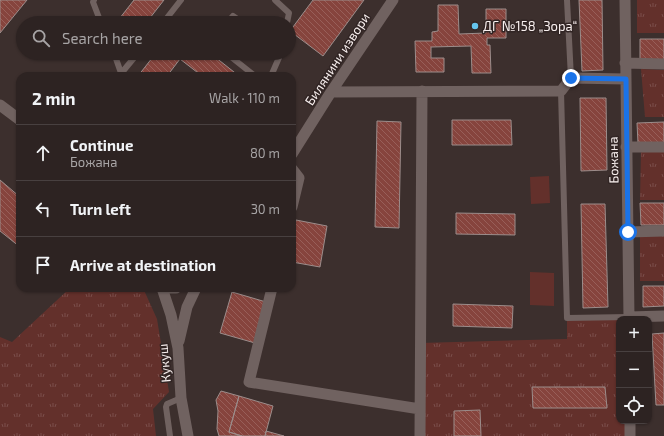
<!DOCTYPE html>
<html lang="en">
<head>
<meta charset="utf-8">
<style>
  body { margin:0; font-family:"Exo 2",sans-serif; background:#352b2a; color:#f1f3f6 }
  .controls { position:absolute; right:12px; bottom:12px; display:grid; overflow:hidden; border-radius:8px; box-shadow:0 1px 3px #0004 }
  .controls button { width:36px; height:36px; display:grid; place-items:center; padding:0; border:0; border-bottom:1px solid #484040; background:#2d2322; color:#f1f3f6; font:20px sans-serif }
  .stop { position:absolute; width:12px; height:12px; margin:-9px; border:3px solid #1a73e8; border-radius:50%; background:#fff }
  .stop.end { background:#1a73e8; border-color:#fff; box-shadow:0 1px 4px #0008 }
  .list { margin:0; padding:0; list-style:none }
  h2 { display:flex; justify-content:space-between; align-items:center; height:52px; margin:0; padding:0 16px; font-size:17px }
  h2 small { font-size:13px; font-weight:400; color:#a7a4a5 }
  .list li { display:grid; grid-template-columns:26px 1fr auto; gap:12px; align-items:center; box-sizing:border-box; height:56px; padding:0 16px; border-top:1px solid #484040 }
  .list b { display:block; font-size:15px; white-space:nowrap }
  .list p { margin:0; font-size:13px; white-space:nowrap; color:#a7a4a5 }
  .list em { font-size:13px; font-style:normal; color:#a7a4a5 }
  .icon { flex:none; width:22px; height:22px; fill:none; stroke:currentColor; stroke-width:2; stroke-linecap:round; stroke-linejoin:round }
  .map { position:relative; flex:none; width:664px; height:436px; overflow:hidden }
  .search { position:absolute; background:#2d2322; box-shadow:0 1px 3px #0004; left:16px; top:16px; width:280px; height:44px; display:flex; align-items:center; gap:10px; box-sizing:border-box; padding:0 14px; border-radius:22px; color:#a7a4a5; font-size:15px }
  .panel { position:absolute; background:#2d2322; box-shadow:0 1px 3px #0004; left:16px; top:72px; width:280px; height:220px; border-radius:12px }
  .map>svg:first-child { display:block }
  .grass { fill:url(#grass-tufts) }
  .park { fill:#63302b }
  .building { fill:url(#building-back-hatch); stroke:#9c8d8b }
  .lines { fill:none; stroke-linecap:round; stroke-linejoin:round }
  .service { stroke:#706260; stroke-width:6 }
  .minor { stroke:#706260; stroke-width:11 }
  .route { stroke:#1a73e8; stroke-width:5 }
  .poi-dot { fill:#65c5ee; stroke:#312524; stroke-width:1.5 }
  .labels { text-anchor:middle; stroke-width:3; stroke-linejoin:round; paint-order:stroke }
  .poi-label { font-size:13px; fill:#f9f0ef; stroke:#312524; text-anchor:start }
  .street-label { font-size:13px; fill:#f9f0ef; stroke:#312524 }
</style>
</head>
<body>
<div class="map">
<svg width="664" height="436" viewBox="0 0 664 436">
  <defs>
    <pattern id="grass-tufts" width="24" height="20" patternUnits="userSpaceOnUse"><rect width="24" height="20" fill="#63302b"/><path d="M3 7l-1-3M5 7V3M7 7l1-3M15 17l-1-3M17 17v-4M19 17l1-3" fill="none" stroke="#7a4e4a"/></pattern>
    <pattern id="building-back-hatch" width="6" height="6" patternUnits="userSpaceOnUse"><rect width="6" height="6" fill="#86443d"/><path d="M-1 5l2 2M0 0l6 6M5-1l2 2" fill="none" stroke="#985f59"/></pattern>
  </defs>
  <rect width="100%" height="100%" fill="#3c2f2d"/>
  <!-- grass -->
  <path class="grass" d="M637 0H664V33H637Z
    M641 69 664 70V117H645Z
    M641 150H664V200H640Z
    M640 235H664V281H640Z
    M70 288H143L157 319 169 392 153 409 156 436H0V337L12 342Z
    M567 318 619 319V421H630V436H420V343L567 339Z"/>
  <!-- park -->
  <path class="park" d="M549 176 550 203 531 204 530 177Z
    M530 272 554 273V306L530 305Z"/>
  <!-- building -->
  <path class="building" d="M0 0H27L0 33Z
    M134 0H164L146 23H116Z
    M313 0H364L323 56 290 31Z
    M579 0H602L603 70 582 71Z
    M438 5H458L459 34 486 33V9H506V38H487V45H490L491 73H472L471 46 431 47V58H444V72H416L415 41H432V32L438 31Z
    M640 39H664V61L640 60Z
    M156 53H210L239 76H202L180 59 167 76H138Z
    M580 98H606L607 170 581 171Z
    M452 120H511L512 145H452Z
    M377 121 401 122 399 228 375 227Z
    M664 122V143H638L637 123Z
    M0 180 20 197V247L0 231Z
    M640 203H664V225H641Z
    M581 204H605L608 307 583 308Z
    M456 213 515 214V235L456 234Z
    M296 220 327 226 320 267 292 262V242Z
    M643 286H664V306L643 307Z
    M232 292 266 302 255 343 220 333Z
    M453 304 513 306 512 328 453 326Z
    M664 333V405H656L652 334Z
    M532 387H605L607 408H533Z
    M221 391 239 396 229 432 242 436H219L217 429 218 411 216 400Z
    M239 396 273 406 265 436H242L229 432Z
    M480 410 481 436H454V411Z
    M266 431 284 436H265Z"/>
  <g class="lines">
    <!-- service -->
    <path class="service" d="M94 0 93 2 101 23
      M275 0 289 13 287 23
      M567 0 571 78
      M163 23 181 0
      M227 23 233 16 243 23
      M114 53 121 73
      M226 53 255 76
      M119 76 138 53
      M271 76 281 53
      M561 91 567 318 629 317
      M170 436 166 407 167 404 181 398"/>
    <!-- minor -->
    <path class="minor" d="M625 0 629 319
      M625 63 664 64
      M331 92 561 91 571 78 626 79
      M0 105 20 120
      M626 147H664
      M292 154 331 92 393 0
      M292 169 299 178 292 207
      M628 232 664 231
      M162 288 171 315 178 348 181 398 188 436
      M167 288H176
      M272 288 249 382 420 409
      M629 317 664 316
      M179 341 187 307 196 288
      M630 421V436
      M420 436 422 91"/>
  </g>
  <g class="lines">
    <!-- route -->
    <path class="route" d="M571 78 626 79 628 232"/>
  </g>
  <!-- markers -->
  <circle class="poi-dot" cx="475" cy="26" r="4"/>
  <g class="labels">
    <!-- poi labels -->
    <g class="poi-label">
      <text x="483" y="31">ДГ №158 „Зора“</text>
    </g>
    <!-- street labels -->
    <g class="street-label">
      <text transform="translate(337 59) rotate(-57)" y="5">Билянини извори</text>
      <text transform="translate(613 160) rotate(-91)" y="5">Божана</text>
      <text transform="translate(164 363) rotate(-95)" y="5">Кукуш</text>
    </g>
  </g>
</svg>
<div class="controls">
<button>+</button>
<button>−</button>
<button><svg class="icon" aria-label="locate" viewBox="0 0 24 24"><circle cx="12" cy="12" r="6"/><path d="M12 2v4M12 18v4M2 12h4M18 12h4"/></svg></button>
</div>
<div class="stop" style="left:628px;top:232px"></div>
<div class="stop end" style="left:571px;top:78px"></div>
<div class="search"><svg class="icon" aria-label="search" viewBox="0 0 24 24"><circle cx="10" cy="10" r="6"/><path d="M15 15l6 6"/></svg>Search here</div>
<section class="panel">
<h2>2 min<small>Walk · 110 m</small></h2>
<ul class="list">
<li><svg class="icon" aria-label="ahead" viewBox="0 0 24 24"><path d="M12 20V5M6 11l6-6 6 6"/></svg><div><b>Continue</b><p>Божана</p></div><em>80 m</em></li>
<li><svg class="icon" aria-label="left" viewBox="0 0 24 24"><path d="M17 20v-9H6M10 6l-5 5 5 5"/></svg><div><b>Turn left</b></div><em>30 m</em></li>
<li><svg class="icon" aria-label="arrive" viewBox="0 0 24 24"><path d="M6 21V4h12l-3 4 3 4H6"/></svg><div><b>Arrive at destination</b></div></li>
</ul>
</section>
</div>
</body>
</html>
